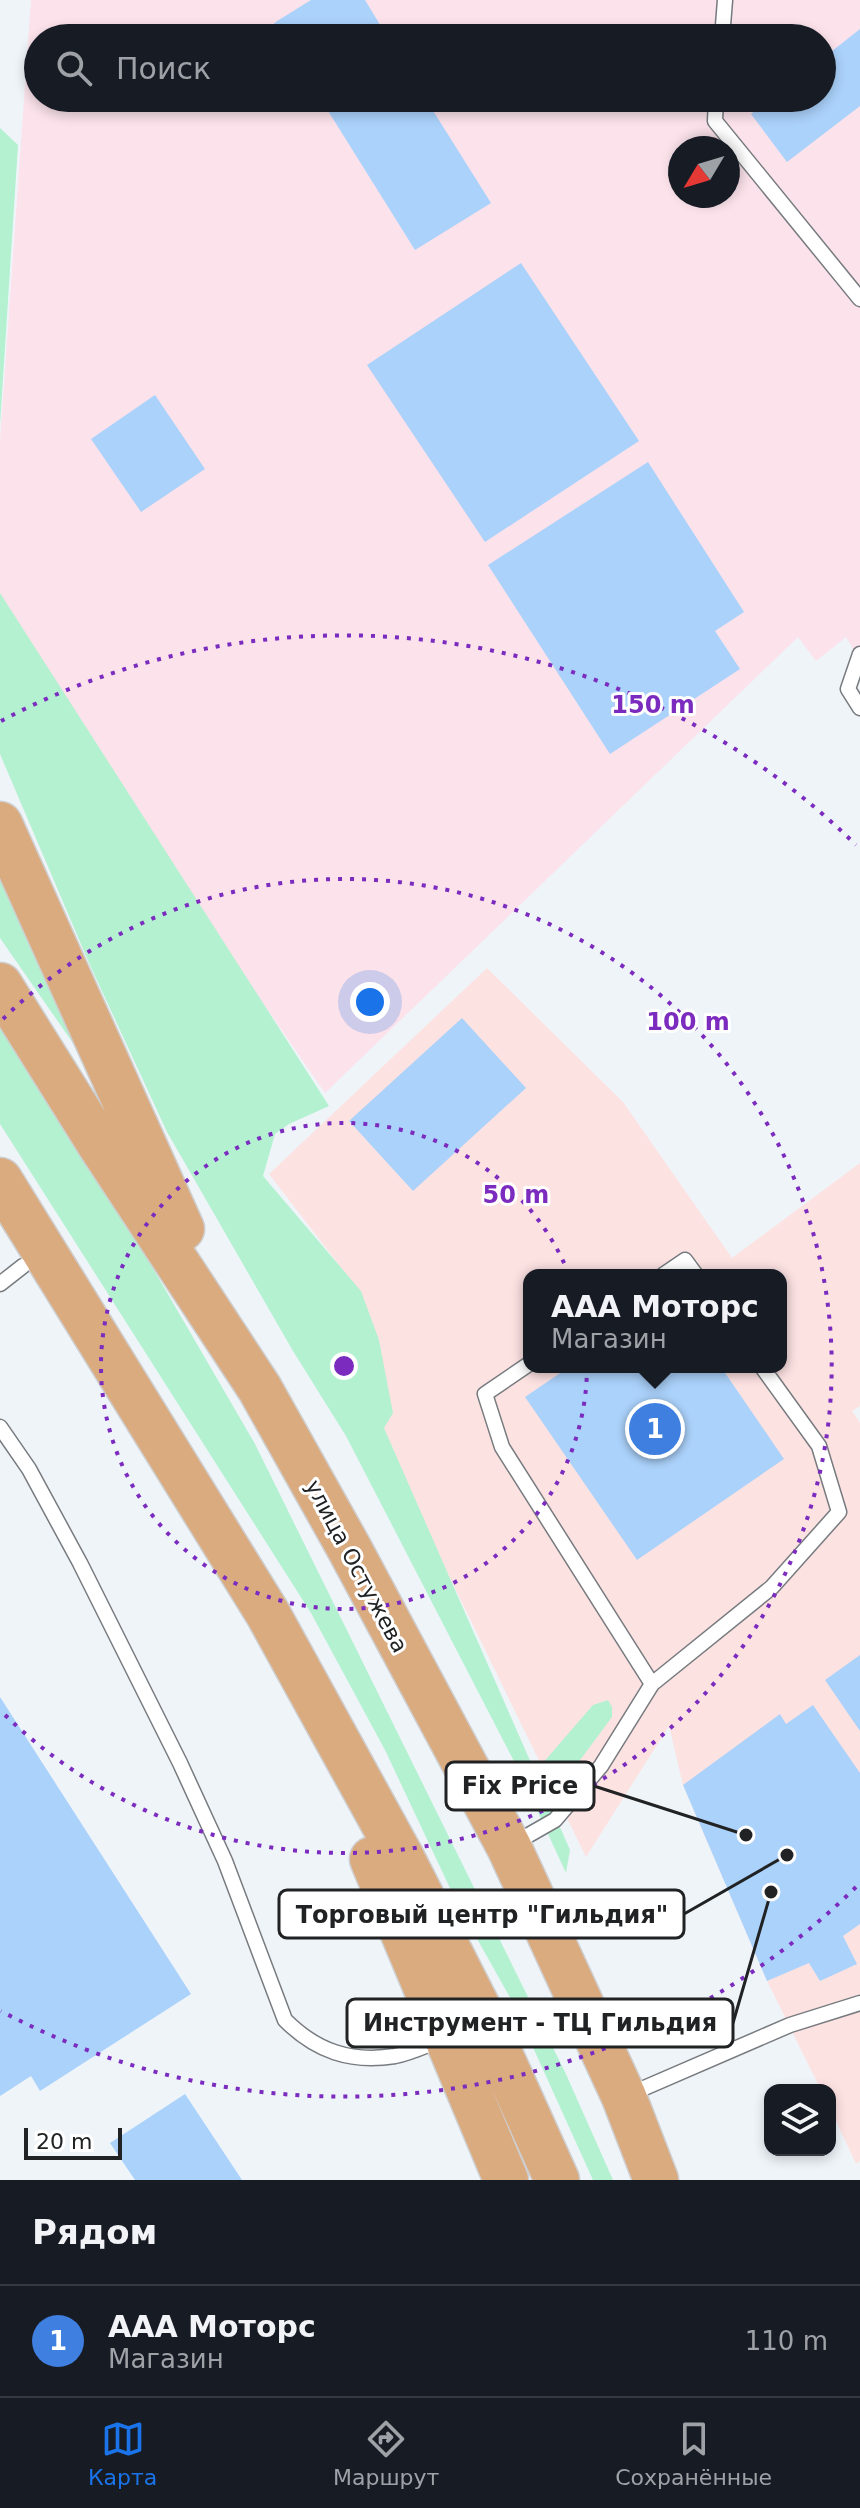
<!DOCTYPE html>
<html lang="ru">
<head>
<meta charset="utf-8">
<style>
  body { margin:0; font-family:"DejaVu Sans",sans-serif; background:#242831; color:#f1f3f6 }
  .controls { position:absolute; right:24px; bottom:24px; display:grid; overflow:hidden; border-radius:16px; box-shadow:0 4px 12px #0003 }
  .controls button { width:72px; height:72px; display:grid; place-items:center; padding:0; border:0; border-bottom:2px solid #363941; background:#171b24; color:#f1f3f6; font:40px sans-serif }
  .compass { position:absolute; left:668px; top:136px; width:72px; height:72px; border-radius:50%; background:#171b24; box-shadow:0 4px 12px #0003; rotate:232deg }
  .scale { position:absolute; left:24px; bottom:20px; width:98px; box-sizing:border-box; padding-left:8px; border:4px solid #202223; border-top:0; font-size:22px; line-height:28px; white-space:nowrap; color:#202223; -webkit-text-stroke:6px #fff; paint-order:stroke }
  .you { position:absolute; left:370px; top:1002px; width:28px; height:28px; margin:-20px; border:6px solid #fff; border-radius:50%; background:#1a73e8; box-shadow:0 0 0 12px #1a73e833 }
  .badge { display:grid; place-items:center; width:52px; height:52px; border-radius:50%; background:#1a73e8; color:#fff; font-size:26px; font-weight:700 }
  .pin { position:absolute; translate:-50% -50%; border:4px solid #fff; box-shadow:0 2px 8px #0006 }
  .popup { position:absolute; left:523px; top:1269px; width:264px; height:104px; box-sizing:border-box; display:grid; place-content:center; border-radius:16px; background:#171b24; filter:drop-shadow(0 2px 6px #0005); font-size:26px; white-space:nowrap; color:#9ea1a6 }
  .popup b { font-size:30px; color:#f1f3f6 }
  .popup::after { content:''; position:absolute; left:50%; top:100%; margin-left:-16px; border:16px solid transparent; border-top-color:#171b24 }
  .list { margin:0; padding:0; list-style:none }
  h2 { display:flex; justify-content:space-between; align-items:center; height:104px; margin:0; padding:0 32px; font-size:34px }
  h2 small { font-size:26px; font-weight:400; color:#9ea1a6 }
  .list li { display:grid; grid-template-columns:52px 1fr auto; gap:24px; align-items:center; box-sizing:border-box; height:112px; padding:0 32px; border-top:2px solid #363941 }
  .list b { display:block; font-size:30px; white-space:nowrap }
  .list p { margin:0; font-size:26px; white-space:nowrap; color:#9ea1a6 }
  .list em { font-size:26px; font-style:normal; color:#9ea1a6 }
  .icon { flex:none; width:44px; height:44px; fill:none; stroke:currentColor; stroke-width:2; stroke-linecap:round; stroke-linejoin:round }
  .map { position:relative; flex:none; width:860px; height:2180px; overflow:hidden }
  .search { position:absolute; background:#171b24; box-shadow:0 4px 12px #0003; left:24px; right:24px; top:24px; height:88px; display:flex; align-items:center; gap:20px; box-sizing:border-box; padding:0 28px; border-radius:44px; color:#9ea1a6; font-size:30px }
  .sheet { height:216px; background:#171b24 }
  nav { display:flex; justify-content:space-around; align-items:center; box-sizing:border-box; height:112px; border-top:2px solid #363941; background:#171b24; font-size:22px; color:#9ea1a6 }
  nav a { display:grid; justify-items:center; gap:4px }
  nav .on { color:#1a73e8 }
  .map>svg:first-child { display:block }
  .commercial { fill:#fde2e2; fill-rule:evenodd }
  .industrial { fill:#fbe2eb; fill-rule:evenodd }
  .green { fill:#b3f1d1 }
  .building { fill:#abd2fb }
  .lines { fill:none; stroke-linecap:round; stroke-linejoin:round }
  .lane-casing { stroke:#777b7f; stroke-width:17 }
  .primary-casing { stroke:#cececf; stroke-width:47 }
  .lane { stroke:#fff; stroke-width:14 }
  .primary { stroke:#dbab80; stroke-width:44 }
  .ring { fill:none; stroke:#7b2cbf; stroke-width:4; stroke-dasharray:4 8 }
  .labels { text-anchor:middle; stroke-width:6; stroke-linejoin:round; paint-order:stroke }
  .street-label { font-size:22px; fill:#202223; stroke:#fff }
  .centre { fill:#7b2cbf; stroke:#fff; stroke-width:4 }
  .ring-label { font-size:24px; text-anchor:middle; font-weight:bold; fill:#7b2cbf; stroke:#fff; stroke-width:6; stroke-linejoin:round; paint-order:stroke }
  .leader { fill:none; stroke:#202223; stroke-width:3 }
  .callout-dot { fill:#202223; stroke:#fff; stroke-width:3 }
  .callout { fill:#fff; stroke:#202223; stroke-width:3 }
  .callout-label { font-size:24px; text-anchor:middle; font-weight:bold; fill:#202223 }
</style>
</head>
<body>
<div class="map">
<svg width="860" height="2180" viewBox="0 0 860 2180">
  <rect width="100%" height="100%" fill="#eff4f9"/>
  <!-- commercial -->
  <path class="commercial" d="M487 968 623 1102 732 1258 860 1163V1406L852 1411 860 1423V2161L856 2164 830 2108V2090H821L767 1981 683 1785 669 1726 586 1857 372 1418 353 1283 269 1174ZM529 1275H781V1367H529Z"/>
  <!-- industrial -->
  <path class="industrial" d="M31 0H860V661L846 637 816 661 798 637 325 1093 108 779 0 594V441ZM38 38H822V98H38ZM680 148H728V196H680Z"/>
  <!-- green -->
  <path class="green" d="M0 128 18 145 0 425Z
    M0 593 329 1106 289 1124 275 1134 263 1176 361 1291 379 1340 393 1413 384 1428 535 1772 593 1705 608 1700 612 1707V1717L549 1802 570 1850 566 1873 519 1771 346 1436 293 1351 167 1132 89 963 0 754Z
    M0 873 84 1059 0 938Z
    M0 1026 140 1246 255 1444 565 2072 613 2180H593L512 2001 457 1903 385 1750 311 1613 0 1124Z"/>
  <!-- building -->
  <path class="building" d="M311 0H365L388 38H283L274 23Z
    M860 29V106L787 162 751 114 771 98H822V59Z
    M320 98H425L491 203 415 250Z
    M521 263 639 441 485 542 367 365Z
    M155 395 205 469 141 512 91 439Z
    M648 462 744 612 715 631 740 669 610 754 488 565Z
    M462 1018 526 1088 413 1191 349 1121Z
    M569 1367H721L784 1459 637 1560 525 1397Z
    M860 1655V1731L825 1680Z
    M0 1697 191 1994 40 2091 31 2076 0 2096Z
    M813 1705 860 1773V1924L843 1936 857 1964 820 1981 809 1963 767 1981 683 1785 780 1714 786 1724Z
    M185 2094 242 2180H135L110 2143Z"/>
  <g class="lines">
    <defs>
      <path id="lane" d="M722 38 725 0
        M716 98 715 121 860 299
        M860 654 848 689 860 708
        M663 1275 685 1260 696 1275
        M0 1284 23 1266
        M529 1364 485 1394 502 1447 652 1684
        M0 1427 29 1469 80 1563 180 1763 225 1861 285 2020C316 2051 350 2063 395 2056 411 2053 427 2045 443 2039
        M513 1844 555 1820 601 1766 652 1684 772 1587 839 1512 819 1446 762 1367
        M628 2095 790 2025 860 2003"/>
      <path id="primary" d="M0 824 182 1229
        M0 985 100 1145 260 1389 349 1548 509 1847 624 2097 656 2180
        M0 1180 268 1614 401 1856 488 2027 557 2180
        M372 1859 506 2180"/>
    </defs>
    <!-- lane casing -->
    <use href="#lane" class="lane-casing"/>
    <!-- primary casing -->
    <use href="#primary" class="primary-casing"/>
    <!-- lane -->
    <use href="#lane" class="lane"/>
    <!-- primary -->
    <use href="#primary" class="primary"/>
  </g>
  <!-- distance rings -->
  <g class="ring">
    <circle cx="344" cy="1366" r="243"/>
    <path d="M3 1019A487 487 0 1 1 3 1713"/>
    <path d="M856 1887A730 730 0 0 1 1 2011M1 721A730 730 0 0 1 856 845"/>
  </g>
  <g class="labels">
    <!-- street labels -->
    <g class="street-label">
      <text transform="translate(357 1566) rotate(62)" y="8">улица Остужева</text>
    </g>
  </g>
  <circle cx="344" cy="1366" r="12" class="centre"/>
  <g class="ring-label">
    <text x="653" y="713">150 m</text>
    <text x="688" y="1030">100 m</text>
    <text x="516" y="1203">50 m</text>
  </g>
  <!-- callouts -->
  <path class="leader" d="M746 1835L594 1786M787 1855L684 1914M771 1892L733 2023"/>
  <g class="callout-dot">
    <circle cx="746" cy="1835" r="8"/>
    <circle cx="787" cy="1855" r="8"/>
    <circle cx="771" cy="1892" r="8"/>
  </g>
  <g class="callout">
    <rect x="446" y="1762" width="148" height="48" rx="8"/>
    <rect x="279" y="1890" width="405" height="48" rx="8"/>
    <rect x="347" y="1999" width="386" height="48" rx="8"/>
  </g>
  <g class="callout-label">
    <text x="520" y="1794">Fix Price</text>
    <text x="482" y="1923">Торговый центр "Гильдия"</text>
    <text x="540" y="2031">Инструмент - ТЦ Гильдия</text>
  </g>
</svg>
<div class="controls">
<button><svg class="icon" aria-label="layers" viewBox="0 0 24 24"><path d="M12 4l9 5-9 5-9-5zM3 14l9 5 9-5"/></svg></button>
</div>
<svg class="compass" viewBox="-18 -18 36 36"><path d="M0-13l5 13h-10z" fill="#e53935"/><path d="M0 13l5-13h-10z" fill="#9ea1a6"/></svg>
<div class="scale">20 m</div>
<div class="you"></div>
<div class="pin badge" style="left:655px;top:1429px;background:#3f7fe0">1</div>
<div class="popup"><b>ААА Моторс</b>Магазин</div>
<div class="search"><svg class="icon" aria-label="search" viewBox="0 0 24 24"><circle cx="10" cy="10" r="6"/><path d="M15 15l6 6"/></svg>Поиск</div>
</div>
<section class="sheet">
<h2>Рядом<small></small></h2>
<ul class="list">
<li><span class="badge" style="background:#3f7fe0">1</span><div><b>ААА Моторс</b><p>Магазин</p></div><em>110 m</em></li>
</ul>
</section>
<nav>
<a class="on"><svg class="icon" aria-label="map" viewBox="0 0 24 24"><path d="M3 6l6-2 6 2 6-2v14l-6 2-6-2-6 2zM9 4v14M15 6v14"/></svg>Карта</a>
<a><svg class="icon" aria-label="directions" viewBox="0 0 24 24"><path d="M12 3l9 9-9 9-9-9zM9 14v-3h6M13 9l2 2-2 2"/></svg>Маршрут</a>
<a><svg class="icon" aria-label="saved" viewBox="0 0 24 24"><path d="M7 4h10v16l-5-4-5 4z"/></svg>Сохранённые</a>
</nav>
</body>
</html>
